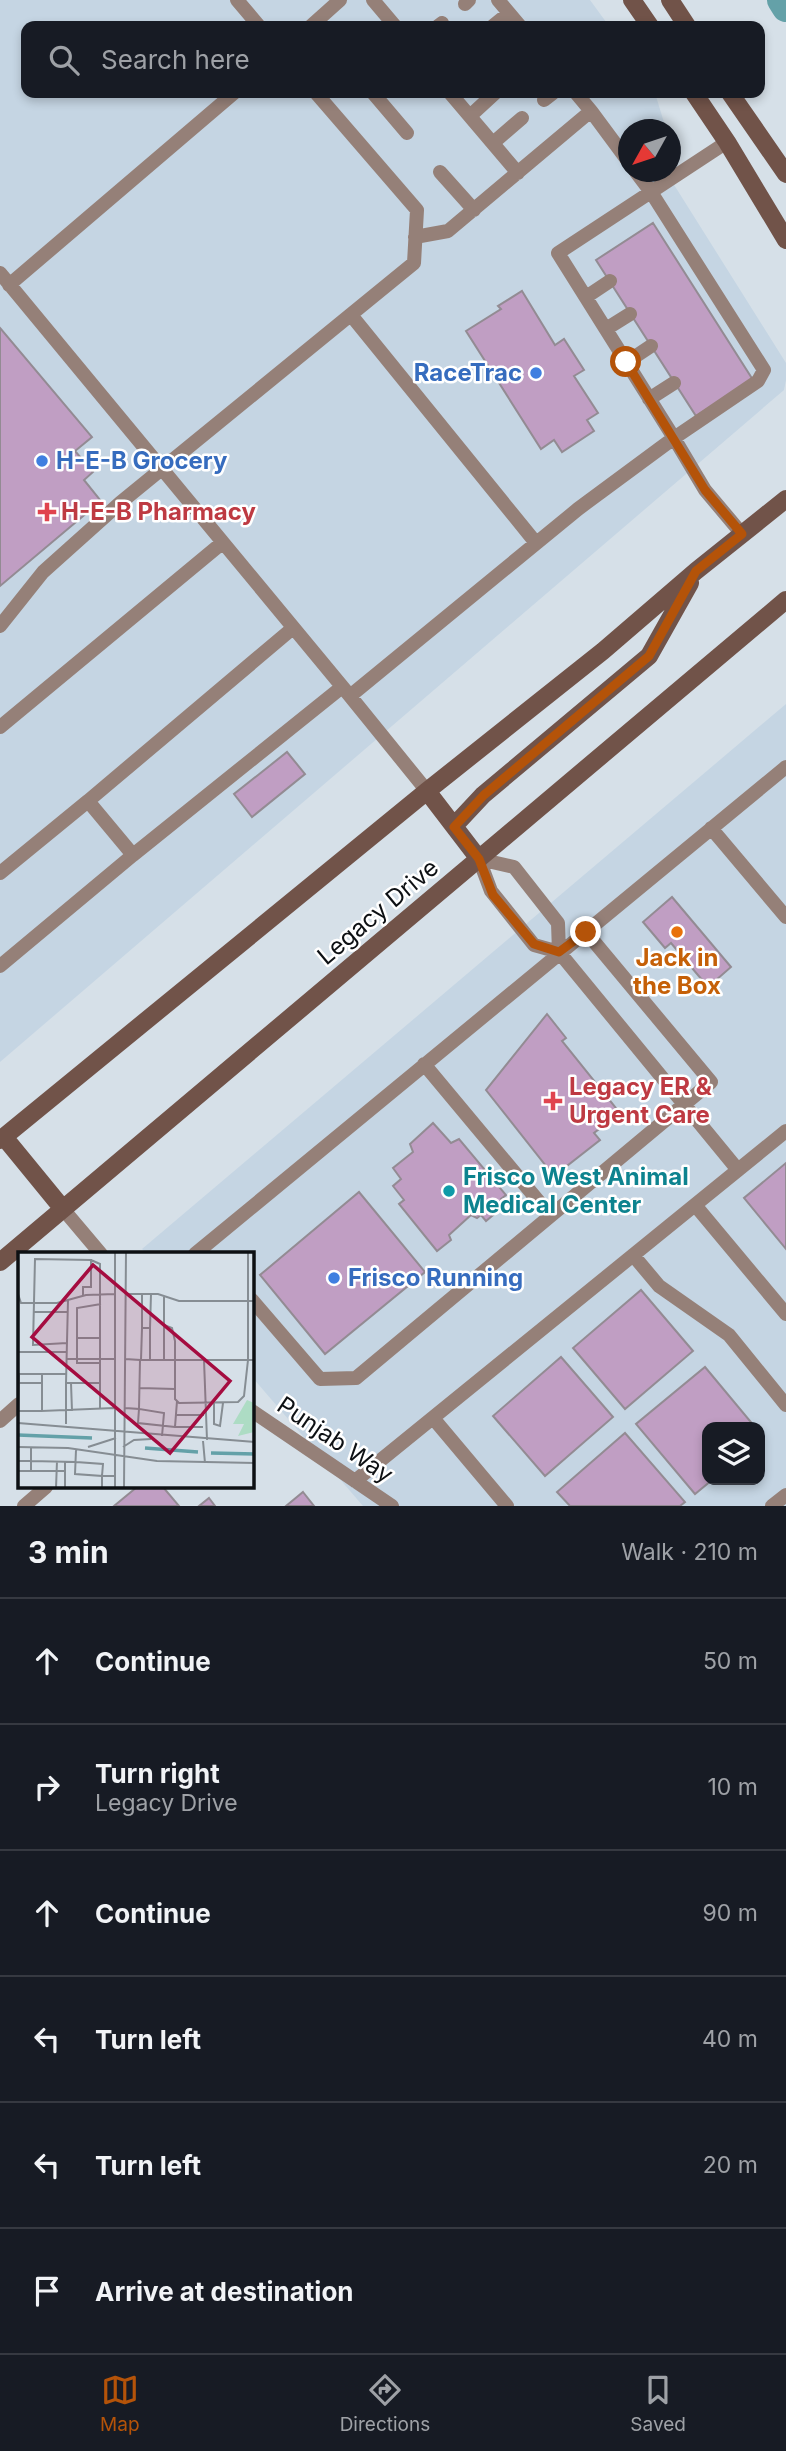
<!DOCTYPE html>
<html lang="en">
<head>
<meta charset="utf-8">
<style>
  body { margin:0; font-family:Inter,sans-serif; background:#242831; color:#f1f3f6 }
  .controls { position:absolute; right:21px; bottom:21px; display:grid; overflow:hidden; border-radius:14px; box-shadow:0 4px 10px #0003 }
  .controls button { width:63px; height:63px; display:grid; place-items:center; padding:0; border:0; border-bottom:2px solid #363941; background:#171b24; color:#f1f3f6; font:35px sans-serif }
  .compass { position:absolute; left:618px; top:119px; width:63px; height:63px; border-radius:50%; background:#171b24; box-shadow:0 4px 10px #0003; rotate:230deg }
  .stop { position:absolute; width:21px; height:21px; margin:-16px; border:5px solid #b45309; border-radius:50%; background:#fff }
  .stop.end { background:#b45309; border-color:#fff; box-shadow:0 2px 7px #0008 }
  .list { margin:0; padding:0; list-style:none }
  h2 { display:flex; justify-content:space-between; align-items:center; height:91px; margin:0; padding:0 28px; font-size:30px }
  h2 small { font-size:23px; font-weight:400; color:#9ea1a6 }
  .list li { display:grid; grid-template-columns:46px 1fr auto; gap:21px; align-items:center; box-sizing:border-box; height:126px; padding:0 28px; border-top:2px solid #363941 }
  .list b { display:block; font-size:26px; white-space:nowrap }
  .list p { margin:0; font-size:23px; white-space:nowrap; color:#9ea1a6 }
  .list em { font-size:23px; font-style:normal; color:#9ea1a6 }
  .icon { flex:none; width:38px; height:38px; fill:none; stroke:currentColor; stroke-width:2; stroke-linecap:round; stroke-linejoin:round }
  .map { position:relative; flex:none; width:786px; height:1506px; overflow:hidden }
  .search { position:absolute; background:#171b24; box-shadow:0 4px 10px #0003; left:21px; right:21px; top:21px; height:77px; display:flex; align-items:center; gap:18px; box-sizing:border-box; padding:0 24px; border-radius:14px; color:#9ea1a6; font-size:26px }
  .sheet { height:847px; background:#171b24 }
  nav { display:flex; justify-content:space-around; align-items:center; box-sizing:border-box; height:98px; border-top:2px solid #363941; background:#171b24; font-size:19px; color:#9ea1a6 }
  nav a { display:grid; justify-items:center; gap:4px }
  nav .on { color:#b45309 }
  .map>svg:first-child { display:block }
  .built { fill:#c5d5e3; fill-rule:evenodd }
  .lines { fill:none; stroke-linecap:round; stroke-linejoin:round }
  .canal { stroke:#64a1a8; stroke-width:28 }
  .building { fill:#c09ec3; stroke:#938b93; stroke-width:2 }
  .lane { stroke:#958078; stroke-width:14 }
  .secondary { stroke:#715349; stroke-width:18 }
  .route { stroke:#b45309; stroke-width:9 }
  .shop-dot { fill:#3f7fe0; stroke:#fff; stroke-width:2.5 }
  .health-dot { fill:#e0444e; stroke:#fff; stroke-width:2.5 }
  .food-dot { fill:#e8710a; stroke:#fff; stroke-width:2.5 }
  .culture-dot { fill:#0f9aa8; stroke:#fff; stroke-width:2.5 }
  .labels { text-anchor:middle; stroke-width:5; stroke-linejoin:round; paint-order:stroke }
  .shop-label { font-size:24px; font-weight:bold; fill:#366cbe; stroke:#fff; text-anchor:start }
  .health-label { font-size:24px; font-weight:bold; fill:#be3a42; stroke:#fff; text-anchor:start }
  .street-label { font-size:24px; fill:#0d1013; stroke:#fff }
  .food-label { font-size:24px; font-weight:bold; fill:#c56008; stroke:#fff }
  .culture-label { font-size:24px; font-weight:bold; fill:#0d838f; stroke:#fff; text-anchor:start }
  .inset-river { fill:none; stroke:#64a1a8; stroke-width:3.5 }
  .inset-road { fill:none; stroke:#868d93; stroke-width:2 }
  .view { fill:#a50c40; fill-opacity:0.15; stroke:#a50c40; stroke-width:3.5 }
  .inset-edge { fill:none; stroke:#0d1013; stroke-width:3.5 }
</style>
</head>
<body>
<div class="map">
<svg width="786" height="1506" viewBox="0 0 786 1506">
  <rect width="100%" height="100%" fill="#d6e0e8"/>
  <!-- built -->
  <path class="built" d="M0 0H590L609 26H26V93H655L666 129 628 130V172H666L786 363V380L784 390 0 1062Z
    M786 704V1506H363L252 1377V1254H147L142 1249ZM707 1427H760V1480H707Z"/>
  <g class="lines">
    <!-- canal -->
    <path class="canal" d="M781 0 786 8"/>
  </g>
  <!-- building -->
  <path class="building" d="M653 223 753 380 696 416 596 260Z
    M522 291 555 345 564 339 584 370 574 376 598 413 587 420 594 431 562 452 554 440 541 449 466 331 501 309 498 306Z
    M0 328 92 437 75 451 93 472 84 480 101 501 0 586Z
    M287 752 305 774 252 817 234 794Z
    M672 897 731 967 708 987 671 943 665 948 643 922Z
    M547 1014 566 1038 562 1041 620 1113 594 1133 600 1140 554 1176 486 1090Z
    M433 1123 451 1143 459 1139 506 1195 501 1199 505 1205 486 1221 481 1215 477 1218 471 1215 449 1235 451 1240 437 1251 399 1204 404 1200 393 1186 401 1179 393 1168 413 1152 410 1144Z
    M786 1163V1249L744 1198Z
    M359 1192 425 1272 325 1354 260 1275Z
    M641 1290 693 1351 625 1409 573 1348Z
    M561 1357 613 1417 545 1476 493 1416Z
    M705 1367 755 1427H707V1480H712L695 1494 636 1424Z
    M625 1433 685 1502 680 1506H570L557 1492Z
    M137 1487H163L179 1506H114Z
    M303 1492 314 1506H286Z
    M209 1498 215 1506H199Z"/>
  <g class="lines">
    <!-- lane -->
    <path class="lane" d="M237 0 259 26
      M373 0 395 26
      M498 0 520 26
      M465 4 469 0
      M311 26 340 0
      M438 26 442 23
      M493 26 509 13
      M373 93 407 133
      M450 93 518 173
      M544 100 553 93
      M591 111 628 161
      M470 116 495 93
      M493 143 522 118
      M440 172 474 210
      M636 172 651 192 764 370 758 381 674 438 705 490 742 534
      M415 237 448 231 591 111 576 93
      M0 273 350 696
      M9 285 234 93
      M586 297 610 281
      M351 315 536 543
      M606 329 630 314
      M627 362 651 346
      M649 399 674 383
      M0 626 43 572 120 503 414 263 417 210 316 93
      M0 727 222 543
      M427 791 350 696 578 509 674 438 558 253 727 142
      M88 801 293 628
      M711 828 786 917
      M133 855 342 687
      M479 859 491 891 534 945 559 952 738 1170
      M479 859 514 867 558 923 559 952
      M0 873 88 801 133 855 0 966
      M424 1064 550 1215
      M695 1205 786 1314
      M63 1209 101 1254
      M195 1254 786 767
      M633 1255 659 1286 729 1335 786 1405
      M252 1300 320 1379 356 1378 711 1082 586 932
      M252 1411 392 1506
      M433 1418 507 1506
      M0 1421 19 1404
      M355 1481 786 1131
      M24 1506 46 1487
      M772 1506 786 1495"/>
    <!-- secondary -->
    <path class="secondary" d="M632 0 650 26
      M670 0 687 26
      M694 93 727 142 786 240
      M730 93 786 174
      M427 791 479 859
      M454 826 483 795 649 656 690 583
      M4 1137 63 1209
      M0 1140 427 791 603 651 696 571 786 499
      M0 1262 786 600"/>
  </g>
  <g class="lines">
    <!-- route -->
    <path class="route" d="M586 932 559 952 534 944 493 895 479 859 454 827 484 795 649 656 696 571 742 534 705 490 626 362"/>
  </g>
  <!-- markers -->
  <g class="shop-dot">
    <circle cx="536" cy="373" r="7"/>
    <circle cx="42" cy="461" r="7"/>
    <circle cx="334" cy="1278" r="7"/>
  </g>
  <g class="health-dot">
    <path d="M43.5 501.5h7v7h7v7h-7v7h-7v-7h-7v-7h7z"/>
    <path d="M549.5 1090.5h7v7h7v7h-7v7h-7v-7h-7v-7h7z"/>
  </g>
  <circle class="food-dot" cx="677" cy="932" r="7"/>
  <circle class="culture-dot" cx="449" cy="1191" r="7"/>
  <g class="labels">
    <!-- shop labels -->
    <g class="shop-label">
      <text x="522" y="381" text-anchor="end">RaceTrac</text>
      <text x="56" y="469">H-E-B Grocery</text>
      <text x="348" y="1286">Frisco Running</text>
    </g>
    <!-- health labels -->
    <g class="health-label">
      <text x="61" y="520">H-E-B Pharmacy</text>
      <text x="569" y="1095">Legacy ER &amp;<tspan x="569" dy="28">Urgent Care</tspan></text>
    </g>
    <!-- street labels -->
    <g class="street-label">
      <text transform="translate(378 912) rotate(-40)" y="8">Legacy Drive</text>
      <text transform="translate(335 1440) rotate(34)" y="8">Punjab Way</text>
    </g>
    <!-- food labels -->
    <g class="food-label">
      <text x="677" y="966">Jack in<tspan x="677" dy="28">the Box</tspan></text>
    </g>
    <!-- culture labels -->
    <g class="culture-label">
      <text x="463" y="1185">Frisco West Animal<tspan x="463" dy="28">Medical Center</tspan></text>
    </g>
  </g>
  <!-- overview -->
  <g transform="translate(18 1252)">
    <rect width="236" height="236" fill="#d6e0e8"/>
    <path d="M229 148 236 151V180L220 184 226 172H215Z" fill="#addcc4"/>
    <path class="inset-river" d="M0 183 74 186M127 196 180 200M193 201 237 202"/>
    <path class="inset-road" d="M230 0V108H237M73 8 82 12V156M0 42 3 51H39L68 43 97 42M108 42H140L161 49H237M124 42V76H132L133 42M16 60H49M132 76V108M59 86H82M49 91 15 93 17 7 73 8V35H65V43M0 100H49M49 107H96M107 107 122 108 121 157 146 161 144 184M122 108H230L226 144 220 150 161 151 157 147V89L154 76 146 73M123 108 124 76M146 108V44M186 108 189 188M82 111H59V56L83 52M1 122H24V159L96 156M24 122H48M1 131H24M48 131 50 48M53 131H82M53 131 54 159M122 136 157 137M159 149 157 175H185M196 151V172L202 174 205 151M107 156 121 157 120 171 157 175M0 159H24M157 163H186M0 165 1 122M0 171 237 190M48 172V131H53M185 189 187 211M0 195 50 196 139 209 237 211M70 195 98 186M105 195 116 188 133 187M58 198 57 222 84 224V236M0 209H13V195M0 219H47M13 219V209L58 210 85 212 84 224H97M38 236 39 209M47 236V210M97 236V0M106 236 108 0"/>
    <path class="view" d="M75 13 212 129 152 201 14 85Z"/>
    <rect width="236" height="236" class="inset-edge"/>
  </g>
</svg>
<div class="controls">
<button><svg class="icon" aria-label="layers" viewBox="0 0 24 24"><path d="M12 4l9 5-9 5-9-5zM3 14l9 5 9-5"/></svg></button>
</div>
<svg class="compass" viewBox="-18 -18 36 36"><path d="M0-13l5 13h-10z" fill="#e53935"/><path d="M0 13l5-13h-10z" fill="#9ea1a6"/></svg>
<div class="stop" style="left:626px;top:362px"></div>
<div class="stop end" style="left:586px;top:932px"></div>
<div class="search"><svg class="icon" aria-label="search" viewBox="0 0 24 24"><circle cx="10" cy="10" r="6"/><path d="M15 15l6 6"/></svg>Search here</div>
</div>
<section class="sheet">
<h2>3 min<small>Walk · 210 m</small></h2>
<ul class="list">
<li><svg class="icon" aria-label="ahead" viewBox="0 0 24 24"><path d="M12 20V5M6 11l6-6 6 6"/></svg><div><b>Continue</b></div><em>50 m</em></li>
<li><svg class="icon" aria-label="right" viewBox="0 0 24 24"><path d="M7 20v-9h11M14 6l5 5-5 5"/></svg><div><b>Turn right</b><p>Legacy Drive</p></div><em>10 m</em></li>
<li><svg class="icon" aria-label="ahead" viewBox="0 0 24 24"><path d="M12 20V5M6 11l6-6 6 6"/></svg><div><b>Continue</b></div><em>90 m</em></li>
<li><svg class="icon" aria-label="left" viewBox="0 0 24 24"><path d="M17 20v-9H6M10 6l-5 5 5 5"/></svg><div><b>Turn left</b></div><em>40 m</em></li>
<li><svg class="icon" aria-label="left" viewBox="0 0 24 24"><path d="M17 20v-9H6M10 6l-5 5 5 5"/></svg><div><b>Turn left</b></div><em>20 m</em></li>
<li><svg class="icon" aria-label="arrive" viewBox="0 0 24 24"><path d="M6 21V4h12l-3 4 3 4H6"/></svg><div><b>Arrive at destination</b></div></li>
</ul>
</section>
<nav>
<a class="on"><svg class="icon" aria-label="map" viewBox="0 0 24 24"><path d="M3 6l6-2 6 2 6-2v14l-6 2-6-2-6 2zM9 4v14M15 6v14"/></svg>Map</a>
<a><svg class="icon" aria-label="directions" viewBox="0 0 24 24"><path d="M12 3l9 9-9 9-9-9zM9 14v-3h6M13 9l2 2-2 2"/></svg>Directions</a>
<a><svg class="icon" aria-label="saved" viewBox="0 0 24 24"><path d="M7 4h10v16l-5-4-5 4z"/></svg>Saved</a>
</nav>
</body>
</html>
